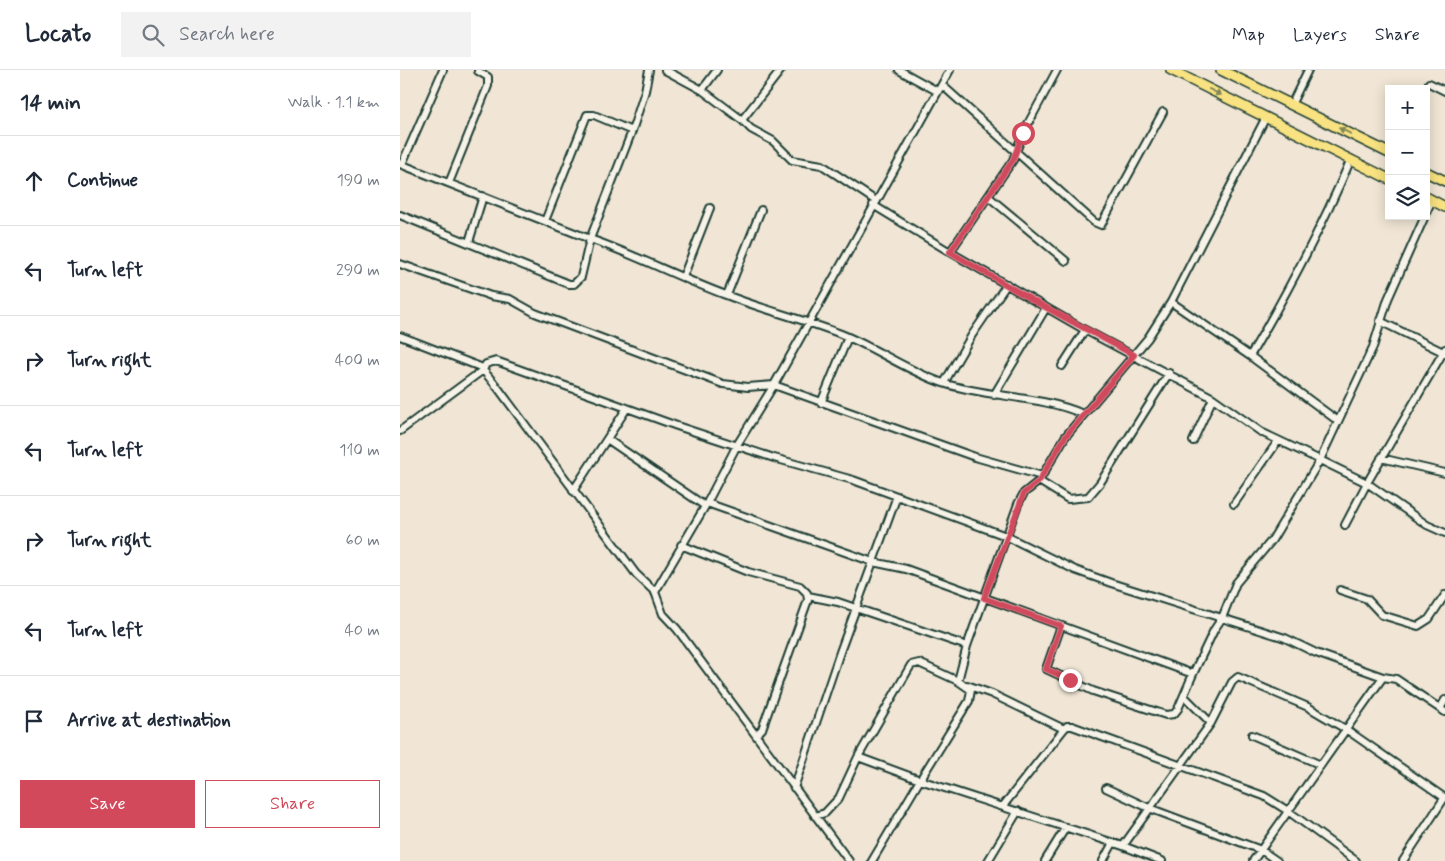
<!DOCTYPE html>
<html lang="en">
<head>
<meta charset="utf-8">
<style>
  body { margin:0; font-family:Mynerve,sans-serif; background:#f2f2f3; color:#1f2937 }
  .controls { position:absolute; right:15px; top:15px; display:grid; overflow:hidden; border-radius:0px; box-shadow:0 2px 12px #0003 }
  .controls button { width:45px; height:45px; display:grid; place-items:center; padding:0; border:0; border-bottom:1px solid #e0e1e3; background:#fff; color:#1f2937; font:25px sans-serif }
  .stop { position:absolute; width:15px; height:15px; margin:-11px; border:4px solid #d1495b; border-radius:50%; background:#fff }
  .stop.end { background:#d1495b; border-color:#fff; box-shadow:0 1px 5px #0008 }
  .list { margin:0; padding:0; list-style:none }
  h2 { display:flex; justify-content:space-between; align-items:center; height:65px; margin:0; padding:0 20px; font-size:21px }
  h2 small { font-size:16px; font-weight:400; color:#747a83 }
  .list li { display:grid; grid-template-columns:32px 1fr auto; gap:15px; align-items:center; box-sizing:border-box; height:90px; padding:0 20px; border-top:1px solid #e0e1e3 }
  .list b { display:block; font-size:19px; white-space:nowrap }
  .list em { font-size:16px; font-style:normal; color:#747a83 }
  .actions { display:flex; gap:10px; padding:15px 20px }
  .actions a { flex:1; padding:11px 0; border:1px solid #d1495b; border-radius:0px; text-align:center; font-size:18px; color:#d1495b }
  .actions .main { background:#d1495b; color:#fff }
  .icon { flex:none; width:28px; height:28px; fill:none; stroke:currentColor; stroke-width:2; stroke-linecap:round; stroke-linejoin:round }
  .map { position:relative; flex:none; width:1045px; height:791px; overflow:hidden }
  header { display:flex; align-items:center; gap:30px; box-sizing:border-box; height:70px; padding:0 25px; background:#fff; border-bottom:1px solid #e0e1e3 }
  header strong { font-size:24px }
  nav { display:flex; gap:28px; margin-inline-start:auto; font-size:18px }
  .search { width:350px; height:45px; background:#f2f2f3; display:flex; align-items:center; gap:12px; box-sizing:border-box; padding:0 18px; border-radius:0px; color:#747a83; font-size:19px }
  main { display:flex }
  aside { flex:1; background:#fff }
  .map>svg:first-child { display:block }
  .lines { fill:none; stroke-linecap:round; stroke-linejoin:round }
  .minor-casing { stroke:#1f3d34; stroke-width:10 }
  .highway-casing { stroke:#1f3d34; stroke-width:12 }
  .minor { stroke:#f7f3e8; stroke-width:6 }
  .highway { stroke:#f8e281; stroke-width:9 }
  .oneway { fill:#818757 }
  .route { stroke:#d1495b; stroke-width:6 }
</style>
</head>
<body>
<header>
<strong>Locato</strong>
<div class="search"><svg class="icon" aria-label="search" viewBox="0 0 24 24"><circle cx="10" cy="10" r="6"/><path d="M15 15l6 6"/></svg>Search here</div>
<nav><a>Map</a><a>Layers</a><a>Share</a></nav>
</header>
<main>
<aside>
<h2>14 min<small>Walk · 1.1 km</small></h2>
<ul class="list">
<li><svg class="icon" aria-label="ahead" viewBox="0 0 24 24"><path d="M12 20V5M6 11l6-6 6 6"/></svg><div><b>Continue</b></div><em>190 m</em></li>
<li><svg class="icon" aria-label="left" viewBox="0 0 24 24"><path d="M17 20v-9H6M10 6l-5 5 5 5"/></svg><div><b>Turn left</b></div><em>290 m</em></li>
<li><svg class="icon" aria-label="right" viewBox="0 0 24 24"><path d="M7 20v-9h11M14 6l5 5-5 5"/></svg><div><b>Turn right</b></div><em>400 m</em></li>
<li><svg class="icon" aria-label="left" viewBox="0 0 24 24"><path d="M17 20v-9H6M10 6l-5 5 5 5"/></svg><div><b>Turn left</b></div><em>110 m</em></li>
<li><svg class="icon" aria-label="right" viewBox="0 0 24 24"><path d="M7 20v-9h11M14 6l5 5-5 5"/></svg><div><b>Turn right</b></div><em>60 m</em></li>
<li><svg class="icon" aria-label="left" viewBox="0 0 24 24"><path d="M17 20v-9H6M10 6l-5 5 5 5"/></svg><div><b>Turn left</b></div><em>40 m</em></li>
<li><svg class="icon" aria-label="arrive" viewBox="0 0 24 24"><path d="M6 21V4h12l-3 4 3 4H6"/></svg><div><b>Arrive at destination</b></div></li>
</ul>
<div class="actions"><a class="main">Save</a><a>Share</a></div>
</aside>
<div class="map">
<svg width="1045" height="791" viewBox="0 0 1045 791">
  <rect width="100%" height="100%" fill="#f1e6d5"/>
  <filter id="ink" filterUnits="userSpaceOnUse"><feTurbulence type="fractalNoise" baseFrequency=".02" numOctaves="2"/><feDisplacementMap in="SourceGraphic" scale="10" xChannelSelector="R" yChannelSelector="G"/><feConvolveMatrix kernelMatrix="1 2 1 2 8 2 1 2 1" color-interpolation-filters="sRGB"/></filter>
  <g filter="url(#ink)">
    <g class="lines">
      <defs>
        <path id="minor" d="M249 0 245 21 232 61 190 169C236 185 280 208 326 225 364 240 403 249 441 264 476 278 507 301 543 313 589 328 639 325 683 344
          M265 0 302 20 342 50
          M381 0 342 50 351 59 373 71 392 90 422 95 476 131
          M499 0 537 21
          M657 0 623 63 613 90 550 182 685 260 813 328 861 362 920 390 973 277 988 229 1025 146
          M1029 13 1045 21
          M542 15 694 152 701 155 763 42
          M302 20 317 0
          M891 35 908 0
          M0 94 190 169 181 207 174 214H169L0 145
          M2 94 43 0
          M49 113 88 16V7L78 1
          M589 127 666 191
          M473 135 550 182
          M1026 143 1032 130
          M145 151 187 45H194L232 61
          M69 172 83 126
          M0 194 91 226 110 229 135 243 323 314 348 317 374 315 575 387 642 406 665 367 748 268 771 232 866 47
          M283 207 310 138
          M327 225 361 140
          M771 232 850 286
          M980 251 1045 283
          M0 266 83 298
          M662 296 685 260
          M544 313 572 265 607 214
          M594 325 646 238
          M421 333 448 267
          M938 351 850 286C887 223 922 157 951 89
          M0 361 83 300
          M207 369 305 436
          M793 371 813 328
          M981 388 1045 403
          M641 408 639 411 668 429 688 427 700 413 769 303
          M173 421 227 338
          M307 433 473 492 506 499 793 604 778 639 774 644 766 645 693 621 646 599 661 556
          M834 434 878 371
          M945 455 967 413 1027 455 1045 463
          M281 475 348 502 400 516 407 523 408 530 362 659 356 665
          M940 520 967 529 982 545 1018 556 1029 549 1045 525
          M255 522 236 504 98 318 83 300 86 294 96 291 277 356 374 388 453 410 606 466 675 500 711 513 885 568 916 583 983 607
          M408 526 438 532 567 576
          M793 604 814 560 822 548 836 513 872 470 920 390 967 413 1045 279
          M567 615 592 624 664 659
          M784 626 811 653
          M1040 639 1045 630
          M852 665 921 695
          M458 687 520 710 569 631 571 620 558 611 567 576 618 434 624 423 639 411
          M394 718 440 582 497 426
          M706 718 749 738 861 780 877 791
          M603 736 664 659 667 656H672L864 726 888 741 956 791
          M415 746 425 743 439 728 458 687 511 595 519 593 558 611
          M723 776 762 791
          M449 791 277 559 263 544 255 522 307 433 337 375 374 315 550 0
          M472 791 520 710 723 776 811 653 832 612 838 607 908 637 947 660 1045 728
          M588 791 618 741
          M645 791 666 757
          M703 791 713 773
          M853 791 983 607 996 609 1045 642
          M1003 791 1045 727"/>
        <path id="highway" d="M771 0 989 109
          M821 0 989 83
          M1026 102 1045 111
          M1026 127 1045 137"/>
      </defs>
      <!-- minor casing -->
      <use href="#minor" class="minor-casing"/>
      <!-- highway casing -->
      <use href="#highway" class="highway-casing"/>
      <!-- minor -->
      <use href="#minor" class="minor"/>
      <!-- highway -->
      <use href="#highway" class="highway"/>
    </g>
    <!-- one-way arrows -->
    <defs><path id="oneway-solid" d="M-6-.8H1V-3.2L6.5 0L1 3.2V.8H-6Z" transform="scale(1.25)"/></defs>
    <g class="oneway">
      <use href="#oneway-solid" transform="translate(815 22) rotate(26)"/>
      <use href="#oneway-solid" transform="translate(945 61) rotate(-154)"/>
    </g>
  </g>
  <g class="lines" filter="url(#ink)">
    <!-- route -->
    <path class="route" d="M623 63 613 90 550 182 634 231 734 285 665 367 639 411 624 423 584 528 661 556 646 599 670 610"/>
  </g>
</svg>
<div class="controls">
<button>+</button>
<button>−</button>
<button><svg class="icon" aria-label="layers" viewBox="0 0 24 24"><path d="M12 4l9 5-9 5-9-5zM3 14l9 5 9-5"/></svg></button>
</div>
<div class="stop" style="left:623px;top:63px"></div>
<div class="stop end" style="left:670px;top:610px"></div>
</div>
</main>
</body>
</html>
